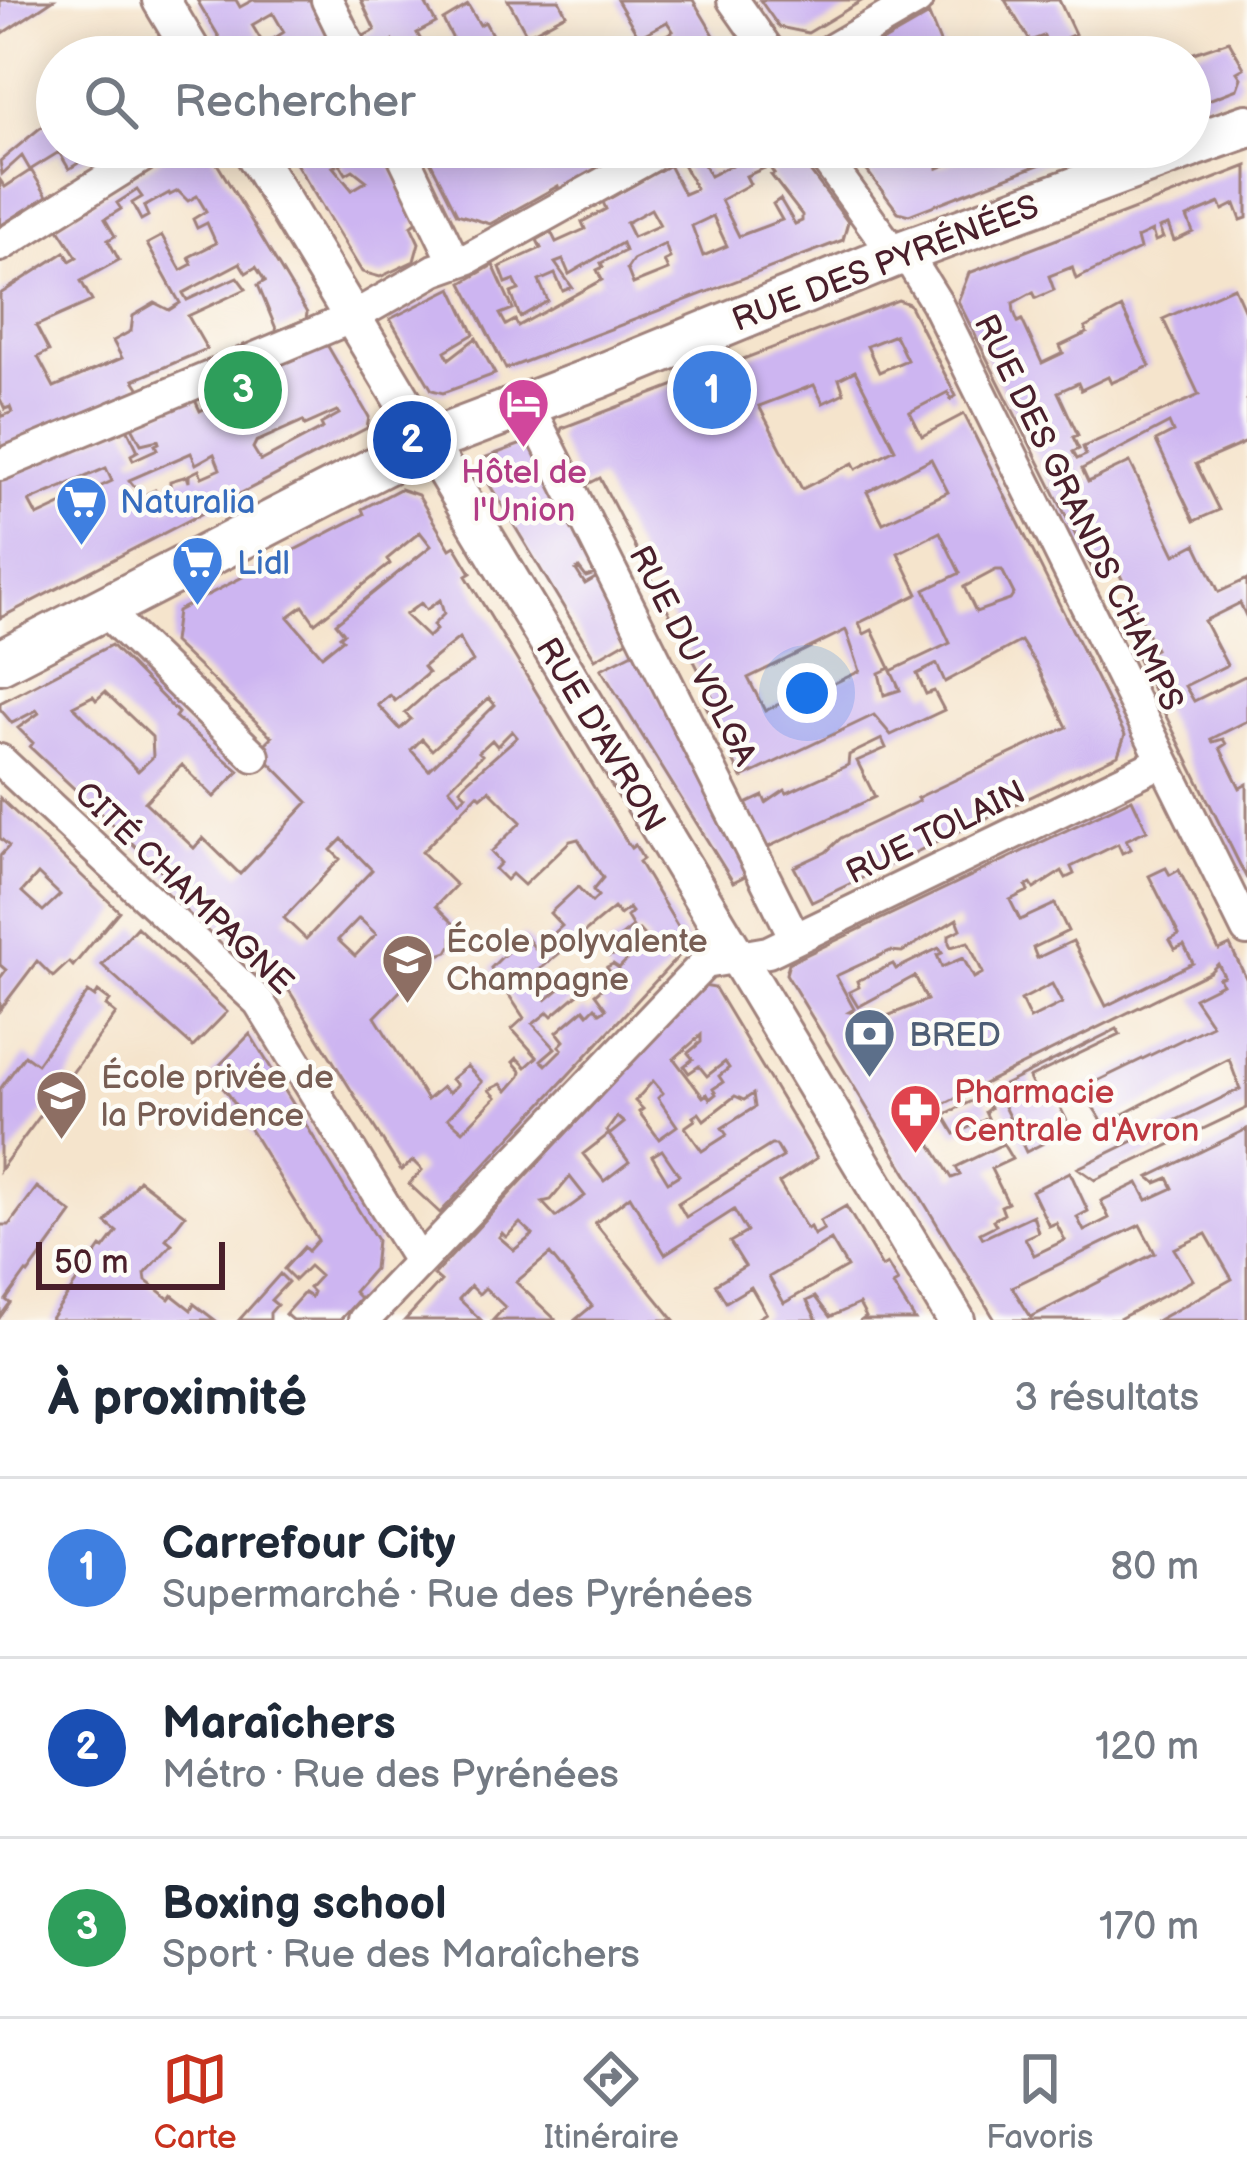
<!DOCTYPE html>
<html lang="fr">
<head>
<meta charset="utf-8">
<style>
  body { margin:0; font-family:"Balsamiq Sans",sans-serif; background:#f2f2f3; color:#1f2937 }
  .scale { position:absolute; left:36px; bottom:30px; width:189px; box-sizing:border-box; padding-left:12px; border:6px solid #4a1f2b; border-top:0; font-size:33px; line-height:42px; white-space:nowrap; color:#4a1f2b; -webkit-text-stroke:9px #fdfcf7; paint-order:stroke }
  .you { position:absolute; left:807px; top:693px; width:42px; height:42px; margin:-30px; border:9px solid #fff; border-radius:50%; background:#1a73e8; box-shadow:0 0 0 18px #1a73e833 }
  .badge { display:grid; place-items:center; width:78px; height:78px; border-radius:50%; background:#c8321e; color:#fff; font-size:39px; font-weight:700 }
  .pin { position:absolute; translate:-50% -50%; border:6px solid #fff; box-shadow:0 3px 12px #0006 }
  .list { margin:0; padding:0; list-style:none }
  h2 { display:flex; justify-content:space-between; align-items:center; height:156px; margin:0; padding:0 48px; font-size:51px }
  h2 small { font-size:39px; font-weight:400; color:#747a83 }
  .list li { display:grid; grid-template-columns:78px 1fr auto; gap:36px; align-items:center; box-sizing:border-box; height:180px; padding:0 48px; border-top:3px solid #e0e1e3 }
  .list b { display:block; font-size:45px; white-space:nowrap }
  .list p { margin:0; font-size:39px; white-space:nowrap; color:#747a83 }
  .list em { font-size:39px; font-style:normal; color:#747a83 }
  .icon { flex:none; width:66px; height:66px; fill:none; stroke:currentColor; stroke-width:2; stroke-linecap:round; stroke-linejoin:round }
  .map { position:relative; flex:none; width:1247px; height:1320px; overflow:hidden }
  .search { position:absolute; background:#fff; box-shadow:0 6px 30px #0003; left:36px; right:36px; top:36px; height:132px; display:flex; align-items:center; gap:30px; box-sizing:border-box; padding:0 42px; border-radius:66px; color:#747a83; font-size:45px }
  .sheet { height:696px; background:#fff }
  nav { display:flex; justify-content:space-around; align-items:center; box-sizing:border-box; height:168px; border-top:3px solid #e0e1e3; background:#fff; font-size:33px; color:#747a83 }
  nav a { display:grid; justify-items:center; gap:6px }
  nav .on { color:#c8321e }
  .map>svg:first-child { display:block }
  .building { fill:#cdb5f1; fill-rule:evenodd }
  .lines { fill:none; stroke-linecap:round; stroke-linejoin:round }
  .minor-casing { stroke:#a0827c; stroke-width:36 }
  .tertiary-casing { stroke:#a0827c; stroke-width:42 }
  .secondary-casing { stroke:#a0827c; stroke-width:48 }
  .minor { stroke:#fff; stroke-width:30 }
  .tertiary { stroke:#fff; stroke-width:36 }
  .secondary { stroke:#fff; stroke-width:42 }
  .labels { text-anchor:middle; stroke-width:9; stroke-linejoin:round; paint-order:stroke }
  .street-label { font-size:33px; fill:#4a1f2b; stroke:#fdfcf7 }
  .hotel-label { font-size:33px; fill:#b23c85; stroke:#fdfcf7 }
  .shop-label { font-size:33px; fill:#366cbe; stroke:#fdfcf7; text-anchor:start }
  .education-label { font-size:33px; fill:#785e54; stroke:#fdfcf7; text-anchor:start }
  .service-label { font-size:33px; fill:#4e5e75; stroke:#fdfcf7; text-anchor:start }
  .health-label { font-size:33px; fill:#be3a42; stroke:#fdfcf7; text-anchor:start }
</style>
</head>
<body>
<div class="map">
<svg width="1247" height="1320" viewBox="0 0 1247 1320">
  <rect width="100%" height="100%" fill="#fdfcf7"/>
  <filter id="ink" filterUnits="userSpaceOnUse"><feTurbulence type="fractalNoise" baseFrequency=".00833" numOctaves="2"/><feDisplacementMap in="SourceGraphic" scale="24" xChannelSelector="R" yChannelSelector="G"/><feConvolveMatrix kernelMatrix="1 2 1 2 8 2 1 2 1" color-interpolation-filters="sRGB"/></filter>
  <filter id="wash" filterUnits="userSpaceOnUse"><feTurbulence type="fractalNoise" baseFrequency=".004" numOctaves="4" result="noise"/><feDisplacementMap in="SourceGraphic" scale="48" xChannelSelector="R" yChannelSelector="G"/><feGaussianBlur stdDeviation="2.7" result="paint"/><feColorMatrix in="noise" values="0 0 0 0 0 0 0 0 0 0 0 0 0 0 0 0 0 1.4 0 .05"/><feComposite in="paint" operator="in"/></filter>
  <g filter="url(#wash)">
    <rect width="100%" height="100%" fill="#f5e4cc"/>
    <g id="blocks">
      <!-- building -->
      <path class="building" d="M0 0H53L0 35Z
        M197 0H236L240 7 253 0H310L338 57H299L291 44 280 57 275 53 268 57H231ZM273 13 284 32 264 45 252 25Z
        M361 0H420L425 3 436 23 417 33 429 55 454 41 443 20 468 5 480 25 485 22 501 51 496 54 498 57H372L395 45 393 41 368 54 360 38 375 30Z
        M508 0H559L566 14 527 35Z
        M617 0H693L727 57H678L666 35 673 31 667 22 639 37Z
        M760 0H863L808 33 779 27Z
        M1005 0H1059L1075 34 1066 38 1077 57H1052L1044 36 1030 41Z
        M929 15 946 57H856L884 41Z
        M1229 41 1244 68 1237 72 1241 78 1237 89 1190 107V57H1182Z
        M57 114V147H104L69 169 59 152 30 170 22 156 2 174 0 161Z
        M180 147H207L307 313 306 319 277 331 258 285 265 281 256 267 246 273 240 263 183 293 187 300 237 277 246 289 188 316 207 349 134 380 140 389 0 448V411L3 416 12 412 10 407 5 409 0 399V294L65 252 70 261 77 257 57 226ZM137 190 142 197 132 203 141 220 148 216 144 207 169 193 170 195 178 191 188 201 197 196 206 211 193 219 197 228 207 223 216 243 189 257 192 264 181 270 162 236 147 244 180 303 169 310 155 303 133 316 131 331 113 341 122 358 54 387 38 357 49 351 36 326 92 301 81 281 119 260 108 240 115 236 105 219 121 209 117 203Z
        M286 147H325L336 166 333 167 352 190 367 181 353 170 346 174 340 164 345 161 338 147H382L419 220 411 226 419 243 414 261 380 277 362 272Z
        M423 147H485L493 163 514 153 519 162 541 151 544 158 561 147H585L597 170 560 192 558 186 490 224 457 214Z
        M734 147H792L848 222 843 240 506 369 462 283 493 265 513 309 500 314 506 325 515 320 518 326 602 280 597 270 603 267 601 263 625 251 622 243 569 274 563 260 555 263 572 287 563 291 555 274 539 281 548 301 520 317 511 293 519 290 514 280 506 283 500 267 541 248 537 240 551 232 556 242 585 229 582 222 606 209 603 202 669 165 684 194 696 189 680 158 696 149 710 176 741 160ZM769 166 774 174 771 175 802 215V221L795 224 780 199 773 204 782 220 739 236 721 200 750 184 746 176ZM651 209 660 225 633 237 626 223ZM713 216 727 246 703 256 692 226ZM665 244 670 258 664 261 668 270 633 284 627 269 633 260Z
        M849 147H892L896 157 919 162V148L936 147 938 168 965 157 961 147H1085L909 215 898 212Z
        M1247 166V218L1241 220 1235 204 1223 210 1220 203 1187 217 1193 232 1174 241 1168 225 1159 228 1163 238 1155 241 1152 231 1137 238 1140 249 1076 279 1072 267 1049 276 1054 290 1036 298 1033 292 1013 303 1014 312 1018 322 1022 320 1042 363 1063 353 1060 346 1087 333 1085 328 1122 308 1150 366 1111 383 1108 377 1081 390 1078 383 1058 392 1078 435 1073 437 1079 449 1073 452 1077 459 1086 455 1083 447 1199 395 1163 319 1234 287 1247 316V442L1196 464 1219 510 1194 521 1156 441 1173 432 1169 423 1082 469 1088 482 1130 462 1175 555 1196 544 1219 592 1247 579V618L1240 603 1204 621 1227 665 1185 686 1194 701 1247 675V721L1211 739 1213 742 1223 739 1226 744 1220 748 1240 788 1247 784V879L1137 658 1155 649 1113 560 1093 570 958 301 969 273Z
        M31 170 47 196 0 226V180L5 187Z
        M452 288 474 334 445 351 449 359 476 338 495 374 443 393 432 390 390 319Z
        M898 300 909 304 956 396 951 399 948 392 910 412 922 436 964 414 1125 735 1118 755 812 902 794 867 826 852 841 838 919 801 917 798 1067 727 1037 666 1021 641 945 682 937 664 917 674 926 694 934 691 944 710 891 735 874 715 742 778 703 700 712 696 600 478 582 487 558 439 562 428ZM895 335 907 360 879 372 867 346ZM855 371 895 449 856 469 853 463 802 489 759 406 814 385 823 403 844 393 839 379ZM931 459 948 492 883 523 867 492ZM940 532 960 573 925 590 950 643 891 671 900 690 884 695 879 673 890 668 872 630 864 634 859 623 918 594 898 553ZM996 570H1002L1014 594 1010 600 976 612 964 587ZM846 630 860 671 801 699 799 694 765 711 748 678Z
        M326 343 369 417 367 428 0 618V480L126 426 138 451 131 455 133 460 157 449 155 445 159 443 158 440 141 444 131 425 194 398 200 411 274 373 270 366ZM337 411 339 414 321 424 323 428 261 461 253 448 256 442 303 421 305 425ZM191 453 196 464 214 454 220 469 202 477 199 470 189 475V482L187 476 170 481V492L166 494 173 507 167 510 155 490 142 496 129 480ZM106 468 112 481 37 516 29 501Z
        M530 441 595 574 586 577 579 568 576 570 585 584 597 577 628 640 595 659 480 469 484 458Z
        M400 489 418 495 450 549 455 546 471 573 466 576 627 842 631 848 635 845 643 859 639 862 689 945 440 1213 409 1184 422 1170 413 1161 401 1170 290 992 30 747 33 743 18 728 39 713 37 710 12 723 0 709V703L111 645 178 713 175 717 239 771 214 797 182 765 145 802 194 848 203 838 240 874 308 802 258 751 272 737 173 642 177 611 364 514 362 509ZM420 532 431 546 336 623 344 633 340 636 343 639 322 656 288 617 303 606 315 623 390 564 387 559ZM440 600 444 614 433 625 436 630 428 637 405 615 421 603 426 610ZM459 638 473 662 433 688 405 713 411 719 400 729 378 705 390 695 395 701 428 673 423 667ZM105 692 152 737 153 757 138 771 73 706 93 696 96 700ZM489 698 495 705 429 770 411 750 422 739 432 750ZM512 731 517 737 465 783 460 789 466 795 460 801 449 788 482 755 479 752 492 740 497 746ZM489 790 521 822 491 852 501 863 495 869 506 880 512 874 524 885 570 841 578 839 603 878 593 890 598 896 592 902 578 887 550 913 562 926 536 949 524 935 491 968 524 1018 512 1029 537 1057 526 1067 517 1058 513 1062 521 1071 520 1076 507 1091 501 1084 489 1090 496 1097 463 1131 448 1118 482 1082 467 1066 451 1079 457 1085 449 1093 442 1087 427 1100 375 1017 433 957 448 952 452 945V937L459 929 436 906 456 885 422 852 478 794 481 797ZM342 839 372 870 306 939 284 918 340 859 331 850ZM614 908 620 915 629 908 632 912 627 917 633 927 604 951 608 956 618 954 633 942 632 935 639 930 650 942 641 945 619 968 613 964 607 967 613 979 595 994 606 1009 600 1013 595 1007 588 1014 584 1009 557 1032 564 1041 559 1046 562 1049 546 1065 541 1060 555 1048 533 1024 548 1012 552 1016 584 989 574 977 546 1000 528 979ZM359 918 376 934 355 956 338 940Z
        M635 652 751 873 733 882 601 669Z
        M882 739 886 748 857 761 875 797 766 848 746 804 763 796 766 803 785 790 787 793 848 765 849 755Z
        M0 798 119 911 73 966 69 962 53 977 37 961 0 1010V978L6 970 0 965V856L9 846 0 838ZM38 874 60 895 43 911 22 892Z
        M1132 799 1147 830 1126 840 1131 849 1122 853 1118 844 1071 867 1074 874 1066 878 1062 871 1034 889 1031 884 1026 886 1028 891 1010 900 1020 920 1055 904 1068 931 1033 948 1037 958 1073 941 1106 1006 1193 963 1184 945 1175 949 1170 940 1179 935 1149 876 1166 868 1170 875 1179 870 1219 950 1230 945 1247 980V1108L1095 1180 1078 1168 1240 1089 1229 1059 1104 1124 1084 1093 1085 1087 1212 1025 1194 998 1222 984 1219 978 1224 976 1218 964 1210 972 931 1110 929 1107 913 1115 919 1127 1117 1029 1120 1034 1029 1078 1041 1104 1055 1097 1071 1129 1026 1152 998 1094 984 1100 990 1108 985 1112 988 1118 955 1134 946 1119 923 1131 952 1178 960 1175 956 1167 1003 1144 1012 1159 991 1169 1008 1203 1001 1206 1004 1214 993 1220 996 1225 980 1233 983 1238 1033 1215 1038 1232 1025 1238 1034 1255 1065 1240 1056 1223 1049 1226 1032 1191 1070 1172 1088 1211 1077 1217 1084 1231 1109 1218 1101 1201 1138 1183 1147 1200 1173 1188 1168 1178 1156 1183 1149 1177 1247 1129V1320H1158L1232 1279 1206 1234 1174 1249 1193 1280 1117 1320H995L786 974 789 963ZM957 919 961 929 949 935V943L951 947 968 942 983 973 974 978 963 958 942 967 937 955 942 953 939 948 896 969 893 964 857 981 859 987 849 992 858 1007 915 976 927 1000 870 1023 878 1039 872 1035 865 1038 854 1020 858 1018 855 1013 849 1012 854 1009 836 976 890 951 902 952ZM1052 984 1062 1003 1030 1019 1021 1000ZM1140 1225 1155 1253 1031 1317 1012 1287Z
        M137 927 227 1012 193 1047 102 965Z
        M703 986 715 988 817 1158 779 1183 807 1229 810 1227 814 1235 824 1229 820 1221 846 1206 882 1267 887 1264 898 1282 893 1285 915 1320H862L866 1317 859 1304 830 1317 815 1297 807 1301 817 1320H755L766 1313 751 1287 726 1302 715 1284 745 1266 730 1242 747 1232 734 1210 665 1254 630 1196 595 1223 674 1320H575L592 1306 550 1254 516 1282 556 1320H493L505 1307 485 1288 479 1294 471 1286 459 1299 481 1320H405L441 1281 434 1275ZM701 1035V1042L688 1053 693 1059 684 1066 689 1073 699 1066 707 1076 725 1062 729 1068 719 1076 723 1082 713 1089 716 1094 710 1099 707 1094 703 1097 674 1059ZM653 1081 663 1093 658 1098 677 1126 659 1139 639 1112 643 1109 635 1101ZM753 1094 755 1107 722 1128 727 1135 702 1151 685 1127 695 1120 693 1117 699 1113 704 1120 735 1096 744 1100ZM617 1117 624 1123 609 1135 629 1162 604 1181 583 1154 609 1134 607 1131ZM771 1145H776L783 1157 686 1217 678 1203ZM662 1150 679 1175 668 1182 652 1156ZM570 1177 585 1196 556 1217 542 1202 551 1200ZM520 1223 533 1235 514 1250 499 1237 502 1233 506 1237ZM831 1240 847 1267 784 1303 769 1277Z
        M88 992 95 997 98 992 110 1001 106 1006 116 1014 0 1170V1089L25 1055 37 1064Z
        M250 1034 377 1240 374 1269 354 1292 360 1298 340 1320H292L285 1314 304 1293 311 1297 313 1292 309 1288 320 1276 309 1266 295 1280 284 1269 304 1247 308 1251 318 1240 229 1095 211 1074Z
        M139 1180 185 1215 166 1239 172 1244 145 1274 146 1281 169 1299 172 1295 191 1310 194 1304 215 1320H50L101 1247 104 1249 117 1232 106 1223Z
        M37 1187 72 1213 28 1274 26 1272 6 1300 10 1303 0 1317V1225H9Z
        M280 1274 288 1282 271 1300 277 1305 270 1313V1320H239Z"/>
    </g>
  </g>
  <g filter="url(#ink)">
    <use href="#blocks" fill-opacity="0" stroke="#a0827c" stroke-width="3"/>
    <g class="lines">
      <defs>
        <path id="minor" d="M327 0 355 57
          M733 0 773 57
          M819 57 917 0
          M399 147 455 263
          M817 147 895 255 913 265 936 302 1247 930
          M0 246 158 147
          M528 405 795 938
          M0 465 353 317 435 270 469 258 668 147
          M102 608 254 756
          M0 760 259 1002 419 1261
          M364 1320 705 963 768 952 1163 761"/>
        <path id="tertiary" d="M161 0 195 57
          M250 147 956 1320"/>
        <path id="secondary" d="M1190 146 1247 126
          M0 662 427 442 598 377 895 255 1189 147"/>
      </defs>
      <!-- minor casing -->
      <use href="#minor" class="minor-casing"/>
      <!-- tertiary casing -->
      <use href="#tertiary" class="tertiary-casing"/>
      <!-- secondary casing -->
      <use href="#secondary" class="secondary-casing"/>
      <!-- minor -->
      <use href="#minor" class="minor"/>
      <!-- tertiary -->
      <use href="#tertiary" class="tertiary"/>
      <!-- secondary -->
      <use href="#secondary" class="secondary"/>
    </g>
  </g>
  <!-- icons -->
  <defs>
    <symbol id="hotel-pin" viewBox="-11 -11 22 30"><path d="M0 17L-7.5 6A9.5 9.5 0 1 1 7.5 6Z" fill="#d1479c" stroke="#fdfcf7"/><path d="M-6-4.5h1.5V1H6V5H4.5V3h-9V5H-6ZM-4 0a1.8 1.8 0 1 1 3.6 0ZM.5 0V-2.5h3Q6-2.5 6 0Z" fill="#fff"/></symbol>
    <symbol id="supermarket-pin" viewBox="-11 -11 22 30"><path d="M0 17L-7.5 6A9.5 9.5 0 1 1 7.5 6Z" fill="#3f7fe0" stroke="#fdfcf7"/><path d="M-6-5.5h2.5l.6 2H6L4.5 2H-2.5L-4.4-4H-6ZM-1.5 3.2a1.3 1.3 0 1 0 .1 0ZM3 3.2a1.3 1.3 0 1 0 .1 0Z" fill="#fff"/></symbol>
    <symbol id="school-pin" viewBox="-11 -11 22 30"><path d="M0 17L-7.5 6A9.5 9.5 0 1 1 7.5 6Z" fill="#8d6e63" stroke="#fdfcf7"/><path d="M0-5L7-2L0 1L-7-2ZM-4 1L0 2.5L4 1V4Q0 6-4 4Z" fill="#fff"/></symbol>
    <symbol id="bank-pin" viewBox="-11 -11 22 30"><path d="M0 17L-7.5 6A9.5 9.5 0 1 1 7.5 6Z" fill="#5c6f8a" stroke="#fdfcf7"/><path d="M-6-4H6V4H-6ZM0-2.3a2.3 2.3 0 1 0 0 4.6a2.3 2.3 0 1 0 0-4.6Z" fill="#fff"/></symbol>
    <symbol id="pharmacy-pin" viewBox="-11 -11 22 30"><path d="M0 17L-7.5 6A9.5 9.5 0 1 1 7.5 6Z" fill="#e0444e" stroke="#fdfcf7"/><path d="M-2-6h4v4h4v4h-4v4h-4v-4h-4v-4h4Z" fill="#fff"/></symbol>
  </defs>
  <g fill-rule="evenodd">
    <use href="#hotel-pin" x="494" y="374" width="59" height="81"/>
    <use href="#supermarket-pin" x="52" y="472" width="59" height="81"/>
    <use href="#supermarket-pin" x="168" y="532" width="59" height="81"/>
    <use href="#school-pin" x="378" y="930" width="59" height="81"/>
    <use href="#bank-pin" x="840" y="1004" width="59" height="81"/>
    <use href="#school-pin" x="32" y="1066" width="59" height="81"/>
    <use href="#pharmacy-pin" x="886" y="1080" width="59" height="81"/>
  </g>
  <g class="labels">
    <!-- street labels -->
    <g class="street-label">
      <text transform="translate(885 262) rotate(-21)" y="12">RUE DES PYRÉNÉES</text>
      <text transform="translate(1080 512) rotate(64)" y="12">RUE DES GRANDS CHAMPS</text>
      <text transform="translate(694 655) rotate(63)" y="12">RUE DU VOLGA</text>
      <text transform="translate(602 734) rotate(59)" y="12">RUE D'AVRON</text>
      <text transform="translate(935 831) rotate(-26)" y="12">RUE TOLAIN</text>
      <text transform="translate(185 887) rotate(44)" y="12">CITÉ CHAMPAGNE</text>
    </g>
    <!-- hotel labels -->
    <g class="hotel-label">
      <text x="524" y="483">Hôtel de<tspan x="524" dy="38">l'Union</tspan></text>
    </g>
    <!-- shop labels -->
    <g class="shop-label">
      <text x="120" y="513">Naturalia</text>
      <text x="237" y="574">Lidl</text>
    </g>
    <!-- education labels -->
    <g class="education-label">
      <text x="446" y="952">École polyvalente<tspan x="446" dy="38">Champagne</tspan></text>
      <text x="101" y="1088">École privée de<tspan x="101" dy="38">la Providence</tspan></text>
    </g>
    <!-- service labels -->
    <g class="service-label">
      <text x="909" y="1046">BRED</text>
    </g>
    <!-- health labels -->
    <g class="health-label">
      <text x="954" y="1103">Pharmacie<tspan x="954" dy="38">Centrale d'Avron</tspan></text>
    </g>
  </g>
</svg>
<div class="scale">50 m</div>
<div class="you"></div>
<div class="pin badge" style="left:712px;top:390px;background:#3f7fe0">1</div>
<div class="pin badge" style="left:412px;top:440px;background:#1a4fb4">2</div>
<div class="pin badge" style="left:243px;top:390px;background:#2e9e5b">3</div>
<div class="search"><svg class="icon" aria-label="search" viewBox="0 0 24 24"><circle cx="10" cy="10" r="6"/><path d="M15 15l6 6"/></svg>Rechercher</div>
</div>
<section class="sheet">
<h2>À proximité<small>3 résultats</small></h2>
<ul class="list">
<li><span class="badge" style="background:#3f7fe0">1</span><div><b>Carrefour City</b><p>Supermarché · Rue des Pyrénées</p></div><em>80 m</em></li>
<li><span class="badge" style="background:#1a4fb4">2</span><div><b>Maraîchers</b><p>Métro · Rue des Pyrénées</p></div><em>120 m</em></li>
<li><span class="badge" style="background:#2e9e5b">3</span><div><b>Boxing school</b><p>Sport · Rue des Maraîchers</p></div><em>170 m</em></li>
</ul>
</section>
<nav>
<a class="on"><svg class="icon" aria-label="map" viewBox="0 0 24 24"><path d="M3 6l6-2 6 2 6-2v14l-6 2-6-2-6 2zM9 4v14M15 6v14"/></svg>Carte</a>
<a><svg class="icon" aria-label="directions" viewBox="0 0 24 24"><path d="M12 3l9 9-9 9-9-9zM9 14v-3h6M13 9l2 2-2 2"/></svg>Itinéraire</a>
<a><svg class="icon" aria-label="saved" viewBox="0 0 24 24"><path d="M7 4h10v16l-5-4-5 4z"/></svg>Favoris</a>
</nav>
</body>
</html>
